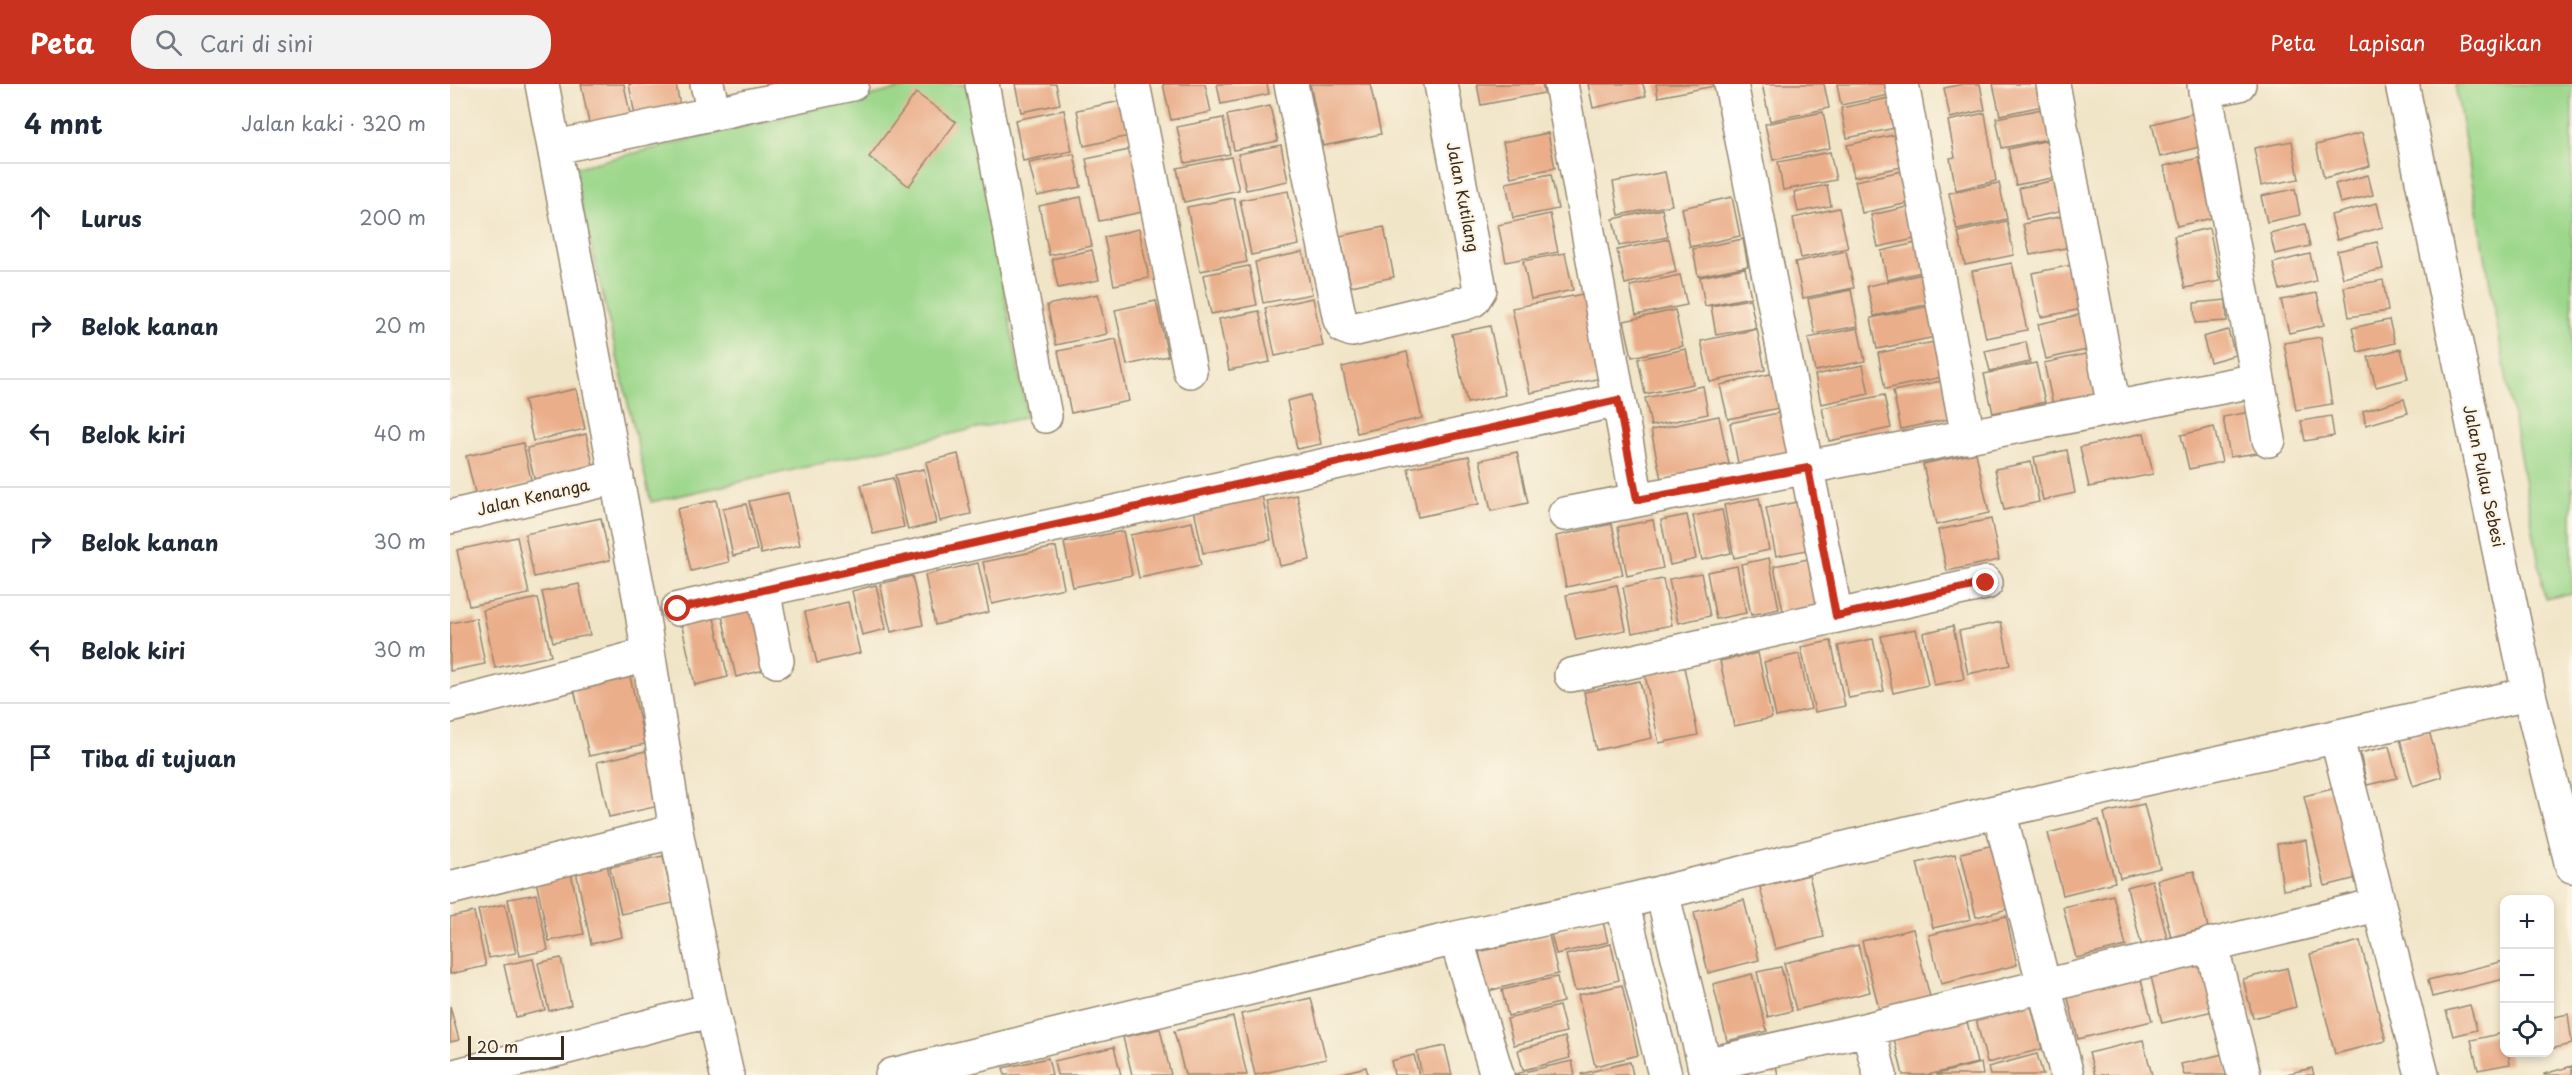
<!DOCTYPE html>
<html lang="id">
<head>
<meta charset="utf-8">
<style>
  body { margin:0; font-family:"Playpen Sans",sans-serif; background:#f2f2f3; color:#1f2937 }
  .controls { position:absolute; right:18px; bottom:18px; display:grid; overflow:hidden; border-radius:12px; box-shadow:0 3px 9px #0003 }
  .controls button { width:54px; height:54px; display:grid; place-items:center; padding:0; border:0; border-bottom:2px solid #e0e1e3; background:#fff; color:#1f2937; font:30px sans-serif }
  .scale { position:absolute; left:18px; bottom:15px; width:96px; box-sizing:border-box; padding-left:6px; border:3px solid #3b2a1e; border-top:0; font-size:16px; line-height:21px; white-space:nowrap; color:#3b2a1e; -webkit-text-stroke:4px #fcf5e5; paint-order:stroke }
  .stop { position:absolute; width:18px; height:18px; margin:-14px; border:4px solid #c8321e; border-radius:50%; background:#fff }
  .stop.end { background:#c8321e; border-color:#fff; box-shadow:0 2px 6px #0008 }
  .list { margin:0; padding:0; list-style:none }
  h2 { display:flex; justify-content:space-between; align-items:center; height:78px; margin:0; padding:0 24px; font-size:26px }
  h2 small { font-size:20px; font-weight:400; color:#747a83 }
  .list li { display:grid; grid-template-columns:39px 1fr auto; gap:18px; align-items:center; box-sizing:border-box; height:108px; padding:0 24px; border-top:2px solid #e0e1e3 }
  .list b { display:block; font-size:22px; white-space:nowrap }
  .list em { font-size:20px; font-style:normal; color:#747a83 }
  .icon { flex:none; width:33px; height:33px; fill:none; stroke:currentColor; stroke-width:2; stroke-linecap:round; stroke-linejoin:round }
  .map { position:relative; flex:none; width:2122px; height:991px; overflow:hidden }
  header { display:flex; align-items:center; gap:36px; box-sizing:border-box; height:84px; padding:0 30px; background:#c8321e; color:#fff }
  header strong { font-size:28px }
  nav { display:flex; gap:33px; margin-inline-start:auto; font-size:21px }
  .search { width:420px; height:54px; background:#f2f2f3; display:flex; align-items:center; gap:15px; box-sizing:border-box; padding:0 21px; border-radius:24px; color:#747a83; font-size:22px }
  main { display:flex }
  aside { flex:1; background:#fff }
  .map>svg:first-child { display:block }
  .green { fill:#9cd78b; stroke:#6c8054; stroke-width:1.5 }
  .building { fill:#eaae8a }
  .lines { fill:none; stroke-linecap:round; stroke-linejoin:round }
  .minor-casing { stroke:#968873; stroke-width:36 }
  .tertiary-casing { stroke:#968873; stroke-width:36 }
  .minor { stroke:#fff; stroke-width:33 }
  .tertiary { stroke:#fff; stroke-width:33 }
  .route { stroke:#c8321e; stroke-width:8 }
  .labels { text-anchor:middle; stroke-width:4.5; stroke-linejoin:round; paint-order:stroke }
  .street-label { font-size:16px; fill:#3b2a1e; stroke:#fcf5e5 }
</style>
</head>
<body>
<header>
<strong>Peta</strong>
<div class="search"><svg class="icon" aria-label="search" viewBox="0 0 24 24"><circle cx="10" cy="10" r="6"/><path d="M15 15l6 6"/></svg>Cari di sini</div>
<nav><a>Peta</a><a>Lapisan</a><a>Bagikan</a></nav>
</header>
<main>
<aside>
<h2>4 mnt<small>Jalan kaki · 320 m</small></h2>
<ul class="list">
<li><svg class="icon" aria-label="ahead" viewBox="0 0 24 24"><path d="M12 20V5M6 11l6-6 6 6"/></svg><div><b>Lurus</b></div><em>200 m</em></li>
<li><svg class="icon" aria-label="right" viewBox="0 0 24 24"><path d="M7 20v-9h11M14 6l5 5-5 5"/></svg><div><b>Belok kanan</b></div><em>20 m</em></li>
<li><svg class="icon" aria-label="left" viewBox="0 0 24 24"><path d="M17 20v-9H6M10 6l-5 5 5 5"/></svg><div><b>Belok kiri</b></div><em>40 m</em></li>
<li><svg class="icon" aria-label="right" viewBox="0 0 24 24"><path d="M7 20v-9h11M14 6l5 5-5 5"/></svg><div><b>Belok kanan</b></div><em>30 m</em></li>
<li><svg class="icon" aria-label="left" viewBox="0 0 24 24"><path d="M17 20v-9H6M10 6l-5 5 5 5"/></svg><div><b>Belok kiri</b></div><em>30 m</em></li>
<li><svg class="icon" aria-label="arrive" viewBox="0 0 24 24"><path d="M6 21V4h12l-3 4 3 4H6"/></svg><div><b>Tiba di tujuan</b></div></li>
</ul>
</aside>
<div class="map">
<svg width="2122" height="991" viewBox="0 0 2122 991">
  <rect width="100%" height="100%" fill="#fcf5e5"/>
  <filter id="ink" filterUnits="userSpaceOnUse"><feTurbulence type="fractalNoise" baseFrequency=".0167" numOctaves="2"/><feDisplacementMap in="SourceGraphic" scale="12" xChannelSelector="R" yChannelSelector="G"/><feConvolveMatrix kernelMatrix="1 2 1 2 8 2 1 2 1" color-interpolation-filters="sRGB"/></filter>
  <filter id="wash" filterUnits="userSpaceOnUse"><feTurbulence type="fractalNoise" baseFrequency=".008" numOctaves="4" result="noise"/><feDisplacementMap in="SourceGraphic" scale="24" xChannelSelector="R" yChannelSelector="G"/><feGaussianBlur stdDeviation="1.35" result="paint"/><feColorMatrix in="noise" values="0 0 0 0 0 0 0 0 0 0 0 0 0 0 0 0 0 1.4 0 .05"/><feComposite in="paint" operator="in"/></filter>
  <g filter="url(#wash)">
    <rect width="100%" height="100%" fill="#f1e5c8"/>
    <!-- green -->
    <path class="green" d="M469 0H517L577 333 201 418 123 84Z
      M2005 0H2122V509L2095 515Z"/>
    <g id="blocks">
      <!-- building -->
      <path class="building" d="M131 0H174L180 30 139 39Z
        M179 0H226L230 22 185 32Z
        M565 0H606L610 20 571 28Z
        M713 0H755L761 28 721 36Z
        M767 0H817L819 10 771 20Z
        M860 0H920L931 50 873 62Z
        M1027 0H1092L1094 9 1031 21Z
        M1138 0H1193L1196 12 1143 24Z
        M1206 0H1269V1L1208 13Z
        M1312 0H1374L1379 24 1320 37Z
        M1387 0H1442L1444 10 1391 21Z
        M1513 0H1530L1535 26 1500 34 1494 4Z
        M1543 0H1593L1597 21 1550 31Z
        M466 9 506 38 459 102 419 73Z
        M1444 13 1450 43 1397 54 1391 24Z
        M671 17 679 52 634 62 627 26Z
        M820 22 828 57 784 66 777 31Z
        M1597 24 1603 54 1552 64 1546 34Z
        M614 26 622 67 573 77 565 36Z
        M1373 28 1380 64 1323 76 1315 40Z
        M1535 29 1546 97 1506 106 1500 74 1505 73 1498 37Z
        M1744 29 1753 62 1710 73 1702 40Z
        M773 34 780 70 735 79 727 43Z
        M1098 49 1105 84 1061 93 1053 58Z
        M1912 49 1920 82 1874 94 1866 61Z
        M1449 50 1456 82 1404 93 1397 61Z
        M1599 56 1607 93 1566 101 1558 65Z
        M1842 57 1849 95 1811 102 1804 64Z
        M831 61 838 97 796 106 788 70Z
        M684 65 697 127 649 137 636 75Z
        M1380 68 1386 96 1333 106 1328 78Z
        M624 70 631 103 587 112 579 79Z
        M781 73 789 106 734 118 727 84Z
        M1749 74 1762 134 1727 142 1714 82Z
        M1457 86 1464 118 1412 129 1405 97Z
        M1215 88 1222 121 1169 131 1163 98Z
        M1101 90 1108 125 1063 134 1056 99Z
        M1918 91 1923 111 1890 119 1885 100Z
        M1606 96 1613 127 1576 135 1569 104Z
        M1549 99 1557 135 1507 146 1499 109Z
        M1377 101 1381 122 1348 128 1344 108Z
        M1845 105 1850 131 1817 138 1811 112Z
        M838 107 849 161 801 171 790 116Z
        M631 113 642 162 599 171 589 122Z
        M1282 113 1290 152 1240 163 1232 124Z
        M784 114 797 178 750 187 737 123Z
        M1927 119 1933 143 1887 156 1881 131Z
        M1462 122 1469 154 1428 163 1421 131Z
        M1389 124 1398 164 1351 174 1343 134Z
        M1212 125 1218 153 1169 162 1163 135Z
        M1100 130 1108 168 1056 178 1048 141Z
        M1614 132 1620 163 1580 171 1573 140Z
        M1557 137 1564 171 1515 181 1508 148Z
        M1855 140 1860 162 1825 170 1820 149Z
        M934 143 944 193 901 202 890 152Z
        M1759 144 1770 197 1735 204 1724 152Z
        M689 145 699 194 664 201 654 153Z
        M1219 155 1226 188 1175 200 1167 166Z
        M1293 155 1298 182 1248 192 1243 165Z
        M1471 158 1477 187 1437 196 1431 167Z
        M1927 158 1933 185 1893 194 1887 167Z
        M642 166 649 196 608 204 602 175Z
        M1396 167 1404 204 1353 214 1345 178Z
        M853 168 862 210 813 219 805 178Z
        M1115 169 1123 206 1081 215 1073 177Z
        M1860 170 1866 197 1830 206 1823 179Z
        M1562 179 1577 246 1536 254 1522 187Z
        M1622 181 1632 225 1591 233 1582 189Z
        M799 182 807 221 761 230 753 191Z
        M1295 184 1301 213 1255 222 1250 193Z
        M1478 189 1484 219 1424 232 1417 202Z
        M1230 191 1237 221 1186 231 1180 202Z
        M1933 196 1938 227 1899 233 1894 203Z
        M1401 206 1408 242 1365 250 1358 215Z
        M1138 209 1156 293 1080 309 1062 224Z
        M1867 209 1874 241 1839 249 1831 216Z
        M648 210 657 250 606 261 597 221Z
        M863 214 873 262 825 272 815 224Z
        M1300 215 1306 244 1266 251 1261 222Z
        M1776 216 1777 237 1745 239 1744 219Z
        M706 217 718 272 677 281 665 226Z
        M1489 220 1495 251 1427 265 1421 234Z
        M1225 226 1233 262 1182 273 1174 237Z
        M809 227 820 278 779 286 769 235Z
        M1633 230 1641 265 1596 275 1588 240Z
        M1939 236 1945 259 1908 268 1902 244Z
        M1040 242 1055 311 1017 319 1002 250Z
        M1408 244 1415 277 1365 287 1358 254Z
        M1307 245 1315 286 1260 298 1251 257Z
        M1778 246 1785 271 1760 278 1753 253Z
        M1871 253 1882 320 1846 326 1834 259Z
        M666 255 679 317 621 329 608 267Z
        M1490 257 1497 292 1435 305 1428 269Z
        M1576 258 1580 278 1540 287 1535 267Z
        M1236 265 1243 300 1195 310 1188 275Z
        M1951 265 1958 295 1926 303 1918 273Z
        M1649 267 1658 309 1603 321 1594 279Z
        M957 268 972 334 907 349 892 283Z
        M1586 279 1595 318 1543 329 1534 290Z
        M1413 281 1419 310 1371 320 1365 291Z
        M1325 289 1333 323 1278 335 1270 301Z
        M1496 296 1504 334 1451 345 1443 307Z
        M1253 302 1258 330 1201 342 1195 314Z
        M126 305 135 345 83 357 74 316Z
        M860 311 871 360 847 365 837 317Z
        M1434 311 1441 344 1379 357 1372 324Z
        M1954 315 1958 329 1916 341 1913 327Z
        M1333 328 1342 373 1289 384 1280 339Z
        M1800 328 1807 369 1780 373 1773 333Z
        M1269 332 1279 380 1211 395 1201 346Z
        M1881 332 1884 352 1855 357 1851 337Z
        M1764 343 1772 378 1739 385 1731 351Z
        M1694 349 1703 390 1639 403 1630 363Z
        M136 350 144 385 85 398 77 364Z
        M73 359 82 400 26 413 16 372Z
        M1617 366 1625 409 1593 416 1584 373Z
        M1067 368 1078 419 1041 427 1030 376Z
        M1526 369 1539 429 1486 441 1473 380Z
        M508 370 521 430 490 437 476 378Z
        M1019 372 1029 420 968 433 958 384Z
        M1581 378 1589 418 1554 426 1545 385Z
        M474 385 486 439 458 446 445 391Z
        M443 394 454 443 423 450 411 401Z
        M338 409 350 461 311 470 299 417Z
        M812 411 821 456 753 469 744 425Z
        M847 411 860 476 830 482 817 417Z
        M1309 414 1319 466 1284 474 1274 421Z
        M266 416 279 478 241 487 227 425Z
        M1358 416 1367 464 1326 472 1316 424Z
        M296 420 307 466 283 472 273 425Z
        M1272 426 1281 469 1252 476 1243 432Z
        M1237 431 1246 475 1220 481 1211 436Z
        M151 434 160 476 84 493 75 450Z
        M1541 435 1549 476 1497 487 1488 446Z
        M1203 436 1213 484 1177 492 1168 443Z
        M742 438 751 481 689 494 680 451Z
        M1162 440 1173 491 1116 503 1106 452Z
        M673 447 682 491 623 503 614 459Z
        M67 453 79 510 19 522 7 466Z
        M606 463 614 504 542 520 533 478Z
        M1368 473 1379 523 1334 532 1324 482Z
        M1319 474 1329 525 1301 531 1291 480Z
        M528 479 539 528 485 541 475 491Z
        M1287 482 1296 529 1266 535 1257 488Z
        M1251 489 1260 532 1228 539 1219 495Z
        M462 492 473 541 441 548 430 500Z
        M1213 495 1222 541 1182 549 1173 503Z
        M129 500 140 551 103 558 92 508Z
        M426 501 436 545 412 551 402 507Z
        M1167 501 1176 546 1126 556 1116 511Z
        M88 514 101 572 45 584 33 526Z
        M398 518 410 569 367 579 355 528Z
        M309 524 322 584 286 593 272 532Z
        M263 530 278 593 245 601 231 538Z
        M26 534 35 580 0 587V539Z
        M1551 538 1560 581 1518 590 1509 547Z
        M1503 542 1514 595 1484 601 1473 549Z
        M1466 545 1478 601 1443 609 1431 552Z
        M1423 555 1434 607 1399 614 1388 562Z
        M1381 557 1395 622 1365 628 1351 563Z
        M1308 569 1322 634 1284 642 1270 577Z
        M1349 570 1361 625 1326 633 1314 578Z
        M1234 583 1248 651 1209 659 1195 591Z
        M179 588 195 660 139 672 123 600Z
        M1190 597 1202 654 1146 666 1134 608Z
        M1979 647 1992 693 1963 702 1950 655Z
        M1939 662 1947 694 1917 701 1910 669Z
        M196 667 209 722 159 733 147 678Z
        M1886 704 1907 794 1875 802 1854 712Z
        M1694 720 1710 784 1670 794 1654 729Z
        M1649 736 1665 798 1613 811 1598 749Z
        M1856 756 1862 802 1833 806 1827 760Z
        M1551 759 1566 823 1526 833 1511 769Z
        M1505 770 1521 835 1483 844 1467 779Z
        M213 772 223 819 171 830 160 783Z
        M157 780 172 853 141 860 126 787Z
        M1744 787 1758 844 1721 853 1707 796Z
        M121 789 134 850 99 857 86 797Z
        M1359 791 1374 853 1325 865 1310 803Z
        M1702 796 1718 858 1692 864 1677 803Z
        M86 810 98 866 70 872 58 815Z
        M1663 811 1676 862 1626 874 1613 823Z
        M1294 816 1309 876 1258 889 1244 828Z
        M55 820 66 869 39 874 28 826Z
        M24 828 36 882 0 890V833Z
        M1556 832 1567 881 1491 900 1479 851Z
        M1153 838 1158 858 1106 870 1101 850Z
        M1463 845 1480 913 1429 925 1412 857Z
        M1099 851 1108 890 1038 907 1029 868Z
        M1910 857 1936 957 1885 970 1860 870Z
        M1161 860 1169 896 1125 907 1116 871Z
        M1408 861 1420 908 1346 926 1334 879Z
        M1750 871 1763 927 1712 939 1699 884Z
        M111 874 121 921 99 927 88 879Z
        M83 875 95 926 66 933 54 881Z
        M2054 877V895L1982 913 1978 896Z
        M1331 883 1342 927 1318 933 1307 888Z
        M1837 884 1846 923 1803 934 1793 895Z
        M1689 888 1702 937 1628 955 1616 906Z
        M1302 890 1317 947 1277 957 1263 900Z
        M1107 893 1113 918 1058 932 1052 906Z
        M1172 901 1188 971 1145 982 1128 911Z
        M861 914 876 975 805 991 791 930Z
        M1579 914 1592 965 1537 979 1524 927Z
        M2020 921 2027 946 2003 952 1996 927Z
        M0 922 9 956 0 958Z
        M1109 922 1116 948 1064 961 1057 935Z
        M1515 929 1527 979 1478 991H1453L1442 947Z
        M2118 930 2122 960 2100 965V934Z
        M783 933 797 991H735L724 947Z
        M710 945 721 991H682L673 953Z
        M2054 949V968H2058L2060 980 2028 986 2021 956Z
        M1115 953 1120 974 1073 986 1068 966Z
        M1693 956 1702 991H1645L1639 969Z
        M995 962 1002 991H972L967 968Z
        M664 963 671 991H607L604 977Z
        M1587 970 1593 991H1540L1538 983Z
        M1773 970 1778 991H1734L1731 980Z
        M964 971 969 991H944L941 977Z
        M1324 972 1328 991H1283Z
        M598 974 602 991H555L553 984Z
        M1122 977 1125 991H1065V990Z
        M1180 978 1183 991H1131V990Z
        M1531 979 1533 991H1487V990Z
        M2122 982V991H2094V990Z
        M916 983 918 991H888V990Z
        M1862 984 1864 991H1836V990Z"/>
    </g>
  </g>
  <g filter="url(#ink)">
    <use href="#blocks" fill-opacity="0" stroke="#968873" stroke-width="1.5"/>
    <g class="lines">
      <defs>
        <path id="minor" d="M257 0 264 29
          M532 0 595 332
          M683 0 740 287
          M841 0 890 236 894 243 902 246 1015 219 1023 216 1030 205 991 0
          M1111 0 1187 416
          M1281 0 1386 532
          M1452 0 1518 353
          M1603 0 1664 324
          M1754 0 1819 356
          M1755 7 1789 0
          M106 63 402 0
          M1115 430 1808 296
          M0 433 167 393
          M313 506 327 577
          M228 525 1168 316
          M1121 591 1536 499
          M0 622 197 571
          M1887 655 1972 991
          M1549 727 1617 991
          M0 804 226 747
          M1212 808 1257 991
          M1172 818 1215 991
          M1006 854 1047 991
          M1761 860 1794 991
          M262 926 277 991
          M1418 945 1430 991
          M1254 981 1418 945 1927 821
          M8 991 262 926 226 747 191 522 92 0
          M442 991 1006 854 1172 818 1549 727 2079 610"/>
        <path id="tertiary" d="M1952 0 2079 610 2122 782"/>
      </defs>
      <!-- minor casing -->
      <use href="#minor" class="minor-casing"/>
      <!-- tertiary casing -->
      <use href="#tertiary" class="tertiary-casing"/>
      <!-- minor -->
      <use href="#minor" class="minor"/>
      <!-- tertiary -->
      <use href="#tertiary" class="tertiary"/>
    </g>
  </g>
  <g class="lines" filter="url(#ink)">
    <!-- route -->
    <path class="route" d="M228 525 1168 316 1187 416 1358 384 1386 532 1536 499"/>
  </g>
  <g class="labels">
    <!-- street labels -->
    <g class="street-label">
      <text transform="translate(1013 113) rotate(79)" y="6">Jalan Kutilang</text>
      <text transform="translate(2034 392) rotate(78)" y="6">Jalan Pulau Sebesi</text>
      <text transform="translate(83 413) rotate(-13)" y="6">Jalan Kenanga</text>
    </g>
  </g>
</svg>
<div class="controls">
<button>+</button>
<button>−</button>
<button><svg class="icon" aria-label="locate" viewBox="0 0 24 24"><circle cx="12" cy="12" r="6"/><path d="M12 2v4M12 18v4M2 12h4M18 12h4"/></svg></button>
</div>
<div class="scale">20 m</div>
<div class="stop" style="left:228px;top:525px"></div>
<div class="stop end" style="left:1536px;top:499px"></div>
</div>
</main>
</body>
</html>
